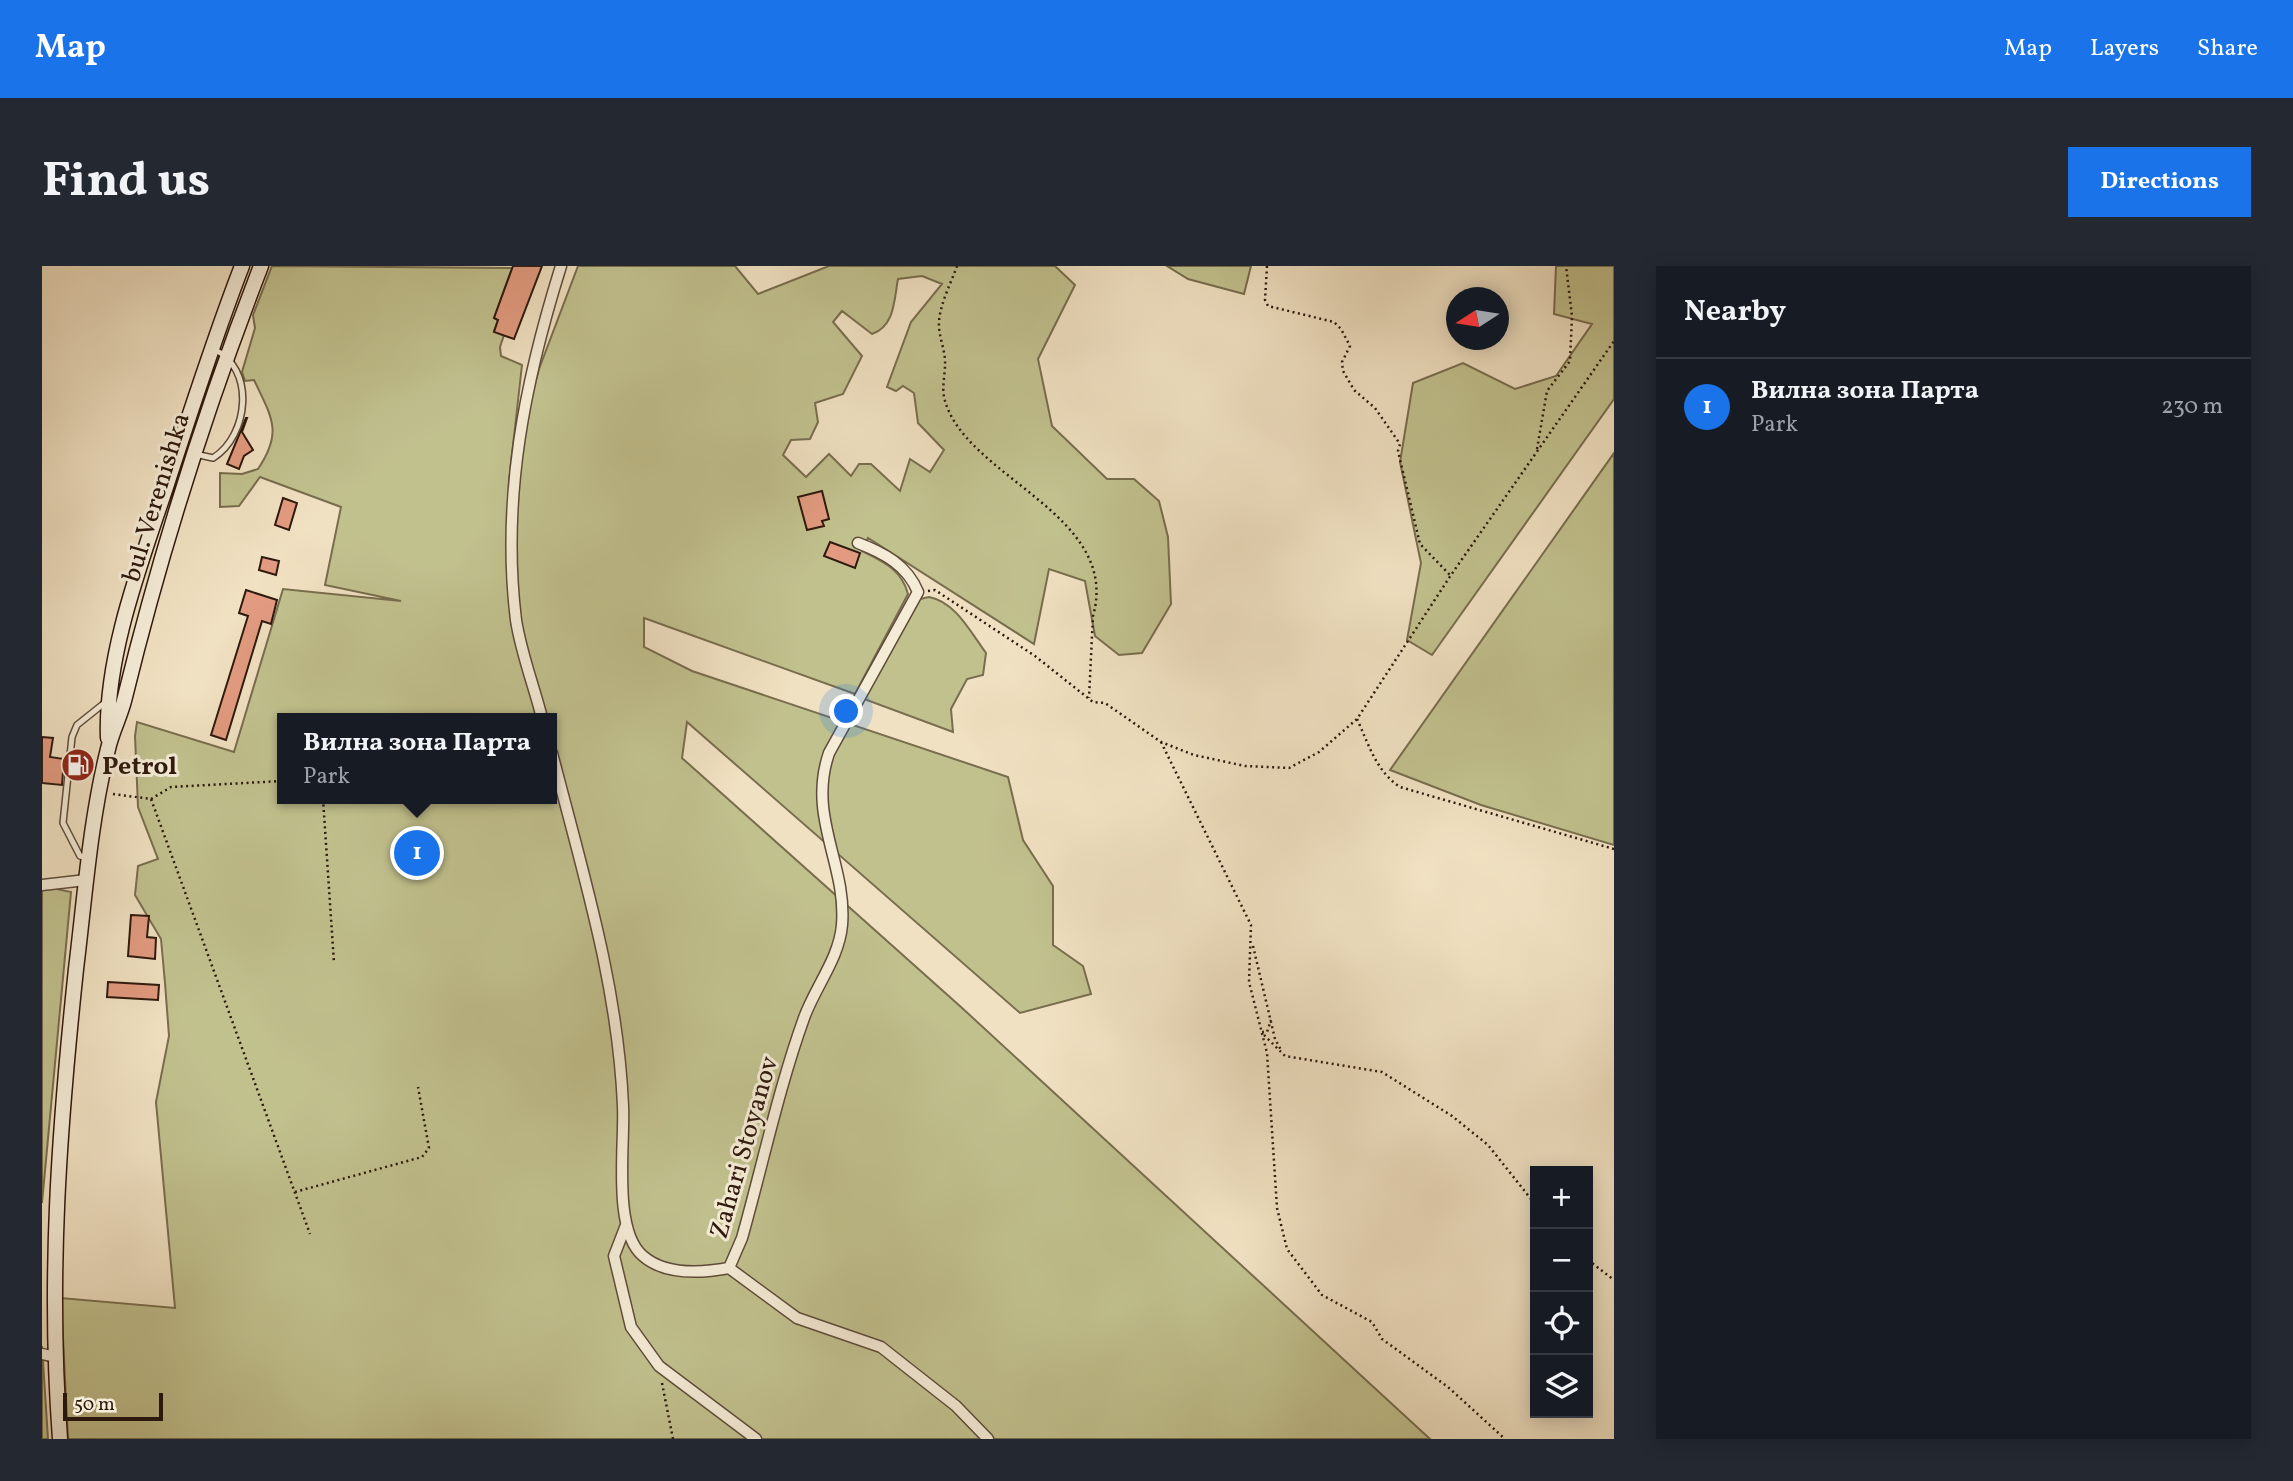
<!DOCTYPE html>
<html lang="en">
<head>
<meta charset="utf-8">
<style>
  body { margin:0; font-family:Vollkorn,serif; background:#242831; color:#f1f3f6 }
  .controls { position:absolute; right:21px; bottom:21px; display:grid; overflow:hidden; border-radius:0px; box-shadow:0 4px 18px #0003 }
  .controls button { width:63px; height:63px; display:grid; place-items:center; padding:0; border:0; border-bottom:2px solid #363941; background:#171b24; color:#f1f3f6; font:35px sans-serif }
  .compass { position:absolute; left:1404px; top:21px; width:63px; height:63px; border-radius:50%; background:#171b24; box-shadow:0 4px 18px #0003; rotate:258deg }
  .scale { position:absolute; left:21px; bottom:18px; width:100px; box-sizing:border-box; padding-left:7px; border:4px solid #2e190d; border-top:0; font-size:19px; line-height:24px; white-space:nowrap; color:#2e190d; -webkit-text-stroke:5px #f5ecd7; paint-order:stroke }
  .you { position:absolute; left:805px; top:446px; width:24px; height:24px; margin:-18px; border:5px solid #fff; border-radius:50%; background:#1a73e8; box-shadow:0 0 0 10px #1a73e833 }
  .badge { display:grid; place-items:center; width:46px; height:46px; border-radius:50%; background:#1a73e8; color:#fff; font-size:23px; font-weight:700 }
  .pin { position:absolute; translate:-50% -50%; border:4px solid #fff; box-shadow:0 2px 7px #0006 }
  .popup { position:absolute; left:235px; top:447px; width:280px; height:91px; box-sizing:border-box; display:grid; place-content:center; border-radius:0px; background:#171b24; filter:drop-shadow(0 2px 5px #0005); font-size:23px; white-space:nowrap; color:#9ea1a6 }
  .popup b { font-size:26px; color:#f1f3f6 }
  .popup::after { content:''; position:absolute; left:50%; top:100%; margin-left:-14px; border:14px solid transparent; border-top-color:#171b24 }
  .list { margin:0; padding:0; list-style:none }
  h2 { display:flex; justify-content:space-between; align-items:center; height:91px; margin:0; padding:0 28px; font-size:30px }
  h2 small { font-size:23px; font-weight:400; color:#9ea1a6 }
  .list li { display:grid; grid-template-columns:46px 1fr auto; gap:21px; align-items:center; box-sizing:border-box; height:98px; padding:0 28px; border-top:2px solid #363941 }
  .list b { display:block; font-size:26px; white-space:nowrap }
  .list p { margin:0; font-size:23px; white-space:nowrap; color:#9ea1a6 }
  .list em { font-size:23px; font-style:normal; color:#9ea1a6 }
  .icon { flex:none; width:38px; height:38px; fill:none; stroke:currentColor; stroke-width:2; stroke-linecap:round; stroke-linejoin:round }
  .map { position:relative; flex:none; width:1572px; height:1173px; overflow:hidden; border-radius:0px }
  header { display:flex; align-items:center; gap:42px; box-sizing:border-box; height:98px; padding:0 35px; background:#1a73e8; color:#fff }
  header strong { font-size:33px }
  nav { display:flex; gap:38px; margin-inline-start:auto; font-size:24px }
  .intro { display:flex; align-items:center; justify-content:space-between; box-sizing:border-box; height:168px; padding:0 42px }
  h1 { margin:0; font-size:49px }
  .button { padding:18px 32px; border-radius:0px; background:#1a73e8; color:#fff; font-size:24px; font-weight:700 }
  main { display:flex; gap:42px; padding:0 42px }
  aside { flex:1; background:#171b24; border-radius:0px; box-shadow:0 4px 18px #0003 }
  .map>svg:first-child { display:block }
  .green { fill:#c1c18e; stroke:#786d4e; stroke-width:2; fill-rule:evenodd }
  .building { fill:#e29b80; stroke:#2e190d; stroke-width:2 }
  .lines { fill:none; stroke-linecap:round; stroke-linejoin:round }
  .lane-casing { stroke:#5e4b3a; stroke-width:8 }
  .street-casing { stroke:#5e4b3a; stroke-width:13 }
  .secondary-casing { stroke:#2e190d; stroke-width:17 }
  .path { stroke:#2e190d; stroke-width:2.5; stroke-dasharray:2 3.5; stroke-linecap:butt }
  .lane { stroke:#f5ecd7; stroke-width:5 }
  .street { stroke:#f5ecd7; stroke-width:10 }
  .secondary { stroke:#f5ecd7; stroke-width:14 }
  .labels { text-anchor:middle; stroke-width:6; stroke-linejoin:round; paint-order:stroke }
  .street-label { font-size:26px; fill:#2e190d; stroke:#f5ecd7 }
  .poi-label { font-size:26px; font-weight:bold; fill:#2e190d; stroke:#f5ecd7; text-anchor:start }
</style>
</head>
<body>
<header>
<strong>Map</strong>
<nav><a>Map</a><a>Layers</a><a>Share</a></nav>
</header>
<div class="intro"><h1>Find us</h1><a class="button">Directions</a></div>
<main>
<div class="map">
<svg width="1572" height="1173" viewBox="0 0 1572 1173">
  <rect width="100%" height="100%" fill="#f0e1c2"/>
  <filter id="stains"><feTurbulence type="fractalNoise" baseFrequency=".00286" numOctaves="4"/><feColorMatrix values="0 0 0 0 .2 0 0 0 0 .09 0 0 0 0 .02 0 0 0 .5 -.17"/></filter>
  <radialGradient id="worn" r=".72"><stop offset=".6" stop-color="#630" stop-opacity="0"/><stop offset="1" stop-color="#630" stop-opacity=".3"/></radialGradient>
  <!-- green -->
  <path class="green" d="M230 0 470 2 452 52 456 54 452 65 462 69 458 81 459 90 480 99 467 215 497 103 536 0H693L716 28 787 0H1013L1033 19 996 93 1010 160 1065 213H1092L1117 235 1126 271 1129 338 1100 387 1077 389 1053 370 1043 315 1007 303 992 378 826 272 820 285C842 296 860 304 866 328L813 428 602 352V381L650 405 966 511 981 574 1011 620V679L1041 700 1049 728 978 747 645 456 640 492 919 741 1388 1173H26L19 1032 133 1042 114 836 127 770 123 717 119 673 93 629 96 600 116 593 96 541 93 470 95 456 192 486 241 323 359 335 283 319 299 241 218 211 197 240 178 241V207L200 208 216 203C241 166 230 152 212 114L203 115 200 106 213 62 211 49ZM880 10 900 18 869 56 845 121 854 125 861 120 872 127 876 157 902 184 888 206 868 193 858 225 829 198H817L809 210 787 188 764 211 741 189 749 174 768 173 776 156 773 137 801 128 820 90 791 56 800 45 830 68C853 60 852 34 856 13ZM240 452H510V533H240Z
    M1125 0H1209L1202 28 1146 13Z
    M1514 0H1572V133L1390 389 1365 374 1379 297 1358 196 1371 117 1421 97 1473 123 1514 110 1550 58 1512 48Z
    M1572 187V579L1439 539 1348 504Z
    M887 331C914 336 929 367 944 387L941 409 925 413 909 443 911 466 822 433 878 333Z
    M0 620 29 626 0 937Z
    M0 1080 6 1173H0Z"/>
  <!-- building -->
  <path class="building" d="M471 0H500L472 73 452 66 456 54 452 52Z
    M204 152H205L200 166 211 184 202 190 197 203 185 198Z
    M780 225 787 253 780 255 782 260 765 264 756 231Z
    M241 232 255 237 247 264 233 259Z
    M788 276 818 287 813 302 782 290Z
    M220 291 237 295 234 309 217 304Z
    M204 324 235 334 229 358 220 355 184 474 169 469 206 350 197 347Z
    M0 471 11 472 8 491 22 493 20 519 0 517Z
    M89 649 107 650 105 671 114 672 113 693 86 690Z
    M66 716 117 719 116 734 65 731Z"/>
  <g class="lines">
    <defs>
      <path id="lane" d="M153 188 171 192C207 170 214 101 171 83
        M45 592 38 590 21 557 30 471 35 459 65 435"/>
      <path id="street" d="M500 452C492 420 479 387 474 354 459 232 483 115 519 0
        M510 487C540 604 576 719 581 840 583 878 570 964 601 990 623 1009 660 1007 687 1002L700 972C720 901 737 821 762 752 773 721 797 693 800 659 805 598 765 551 787 487L876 326C865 299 842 287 816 277
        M0 619 44 614
        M584 959 572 990 589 1061 617 1100 714 1173
        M687 1002 755 1052 839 1081 914 1140 946 1173
        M0 1088 14 1091"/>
      <path id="secondary" d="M66 472C63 389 99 297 125 218 149 145 172 72 200 0
        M18 1173C6 1013 17 863 34 703 43 630 48 555 66 483 70 465 79 449 83 431 119 284 164 142 219 0"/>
    </defs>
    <!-- lane casing -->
    <use href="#lane" class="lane-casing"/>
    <!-- street casing -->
    <use href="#street" class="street-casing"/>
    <!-- secondary casing -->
    <use href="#secondary" class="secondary-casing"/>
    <!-- path -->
    <path class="path" d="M915 0C909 17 898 38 897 56 896 70 904 85 903 99 903 108 900 121 902 131 920 211 1080 247 1051 350L1047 432
      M1225 0 1223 34 1226 40 1292 56 1299 63 1308 80 1300 96 1301 105 1312 124 1333 142 1358 178 1356 185 1378 278 1408 309
      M1495 183 1505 125 1528 95 1530 50 1524 0
      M886 325 893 324 993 390 1051 436 1063 437 1119 476 1152 489 1203 500 1247 502 1277 486 1315 453 1409 309 1572 75
      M1315 453C1327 479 1334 505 1358 521L1572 583
      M1119 476 1209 659 1207 716 1225 787 1235 942 1245 983 1280 1029 1330 1056 1340 1073 1406 1121 1463 1173
      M71 528 109 533 268 968
      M109 533 129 521 240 515
      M281 533 292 697
      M1211 680 1233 773 1239 784
      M1220 766H1225L1229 754
      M1222 769 1243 790 1340 806 1410 850 1446 879 1493 938
      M253 926 380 891 387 882 376 821
      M1546 994 1572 1014
      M620 1117 631 1173"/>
    <!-- lane -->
    <use href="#lane" class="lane"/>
    <!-- street -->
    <use href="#street" class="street"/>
    <!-- secondary -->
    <use href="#secondary" class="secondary"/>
  </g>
  <!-- icons -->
  <defs>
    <symbol id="fuel-disc" viewBox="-11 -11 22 22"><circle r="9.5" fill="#8f2418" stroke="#f5ecd7"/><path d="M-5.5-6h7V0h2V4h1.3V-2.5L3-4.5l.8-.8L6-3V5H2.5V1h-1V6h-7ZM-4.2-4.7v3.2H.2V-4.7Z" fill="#fff"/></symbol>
  </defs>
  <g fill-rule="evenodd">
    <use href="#fuel-disc" x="17" y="480" width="38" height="38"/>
  </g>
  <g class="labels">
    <!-- street labels -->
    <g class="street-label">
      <text transform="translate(113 231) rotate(-73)" y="9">bul. Verenishka</text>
      <text transform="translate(701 881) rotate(-74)" y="9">Zahari Stoyanov</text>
    </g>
    <!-- poi labels -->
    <g class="poi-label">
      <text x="60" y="508">Petrol</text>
    </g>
  </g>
  <rect width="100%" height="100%" filter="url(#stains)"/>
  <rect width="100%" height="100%" fill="url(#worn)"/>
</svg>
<div class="controls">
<button>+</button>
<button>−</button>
<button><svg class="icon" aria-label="locate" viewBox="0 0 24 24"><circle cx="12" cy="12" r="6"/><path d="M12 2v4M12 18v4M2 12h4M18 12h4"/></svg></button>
<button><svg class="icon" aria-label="layers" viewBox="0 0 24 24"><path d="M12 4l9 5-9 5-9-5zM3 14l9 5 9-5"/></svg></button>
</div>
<svg class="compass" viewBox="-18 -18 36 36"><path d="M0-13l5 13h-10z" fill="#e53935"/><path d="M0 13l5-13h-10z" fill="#9ea1a6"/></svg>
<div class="scale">50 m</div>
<div class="you"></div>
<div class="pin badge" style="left:375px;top:587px">1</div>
<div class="popup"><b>Вилна зона Парта</b>Park</div>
</div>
<aside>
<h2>Nearby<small></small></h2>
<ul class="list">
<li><span class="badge">1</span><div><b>Вилна зона Парта</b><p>Park</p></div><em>230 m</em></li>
</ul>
</aside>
</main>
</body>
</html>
